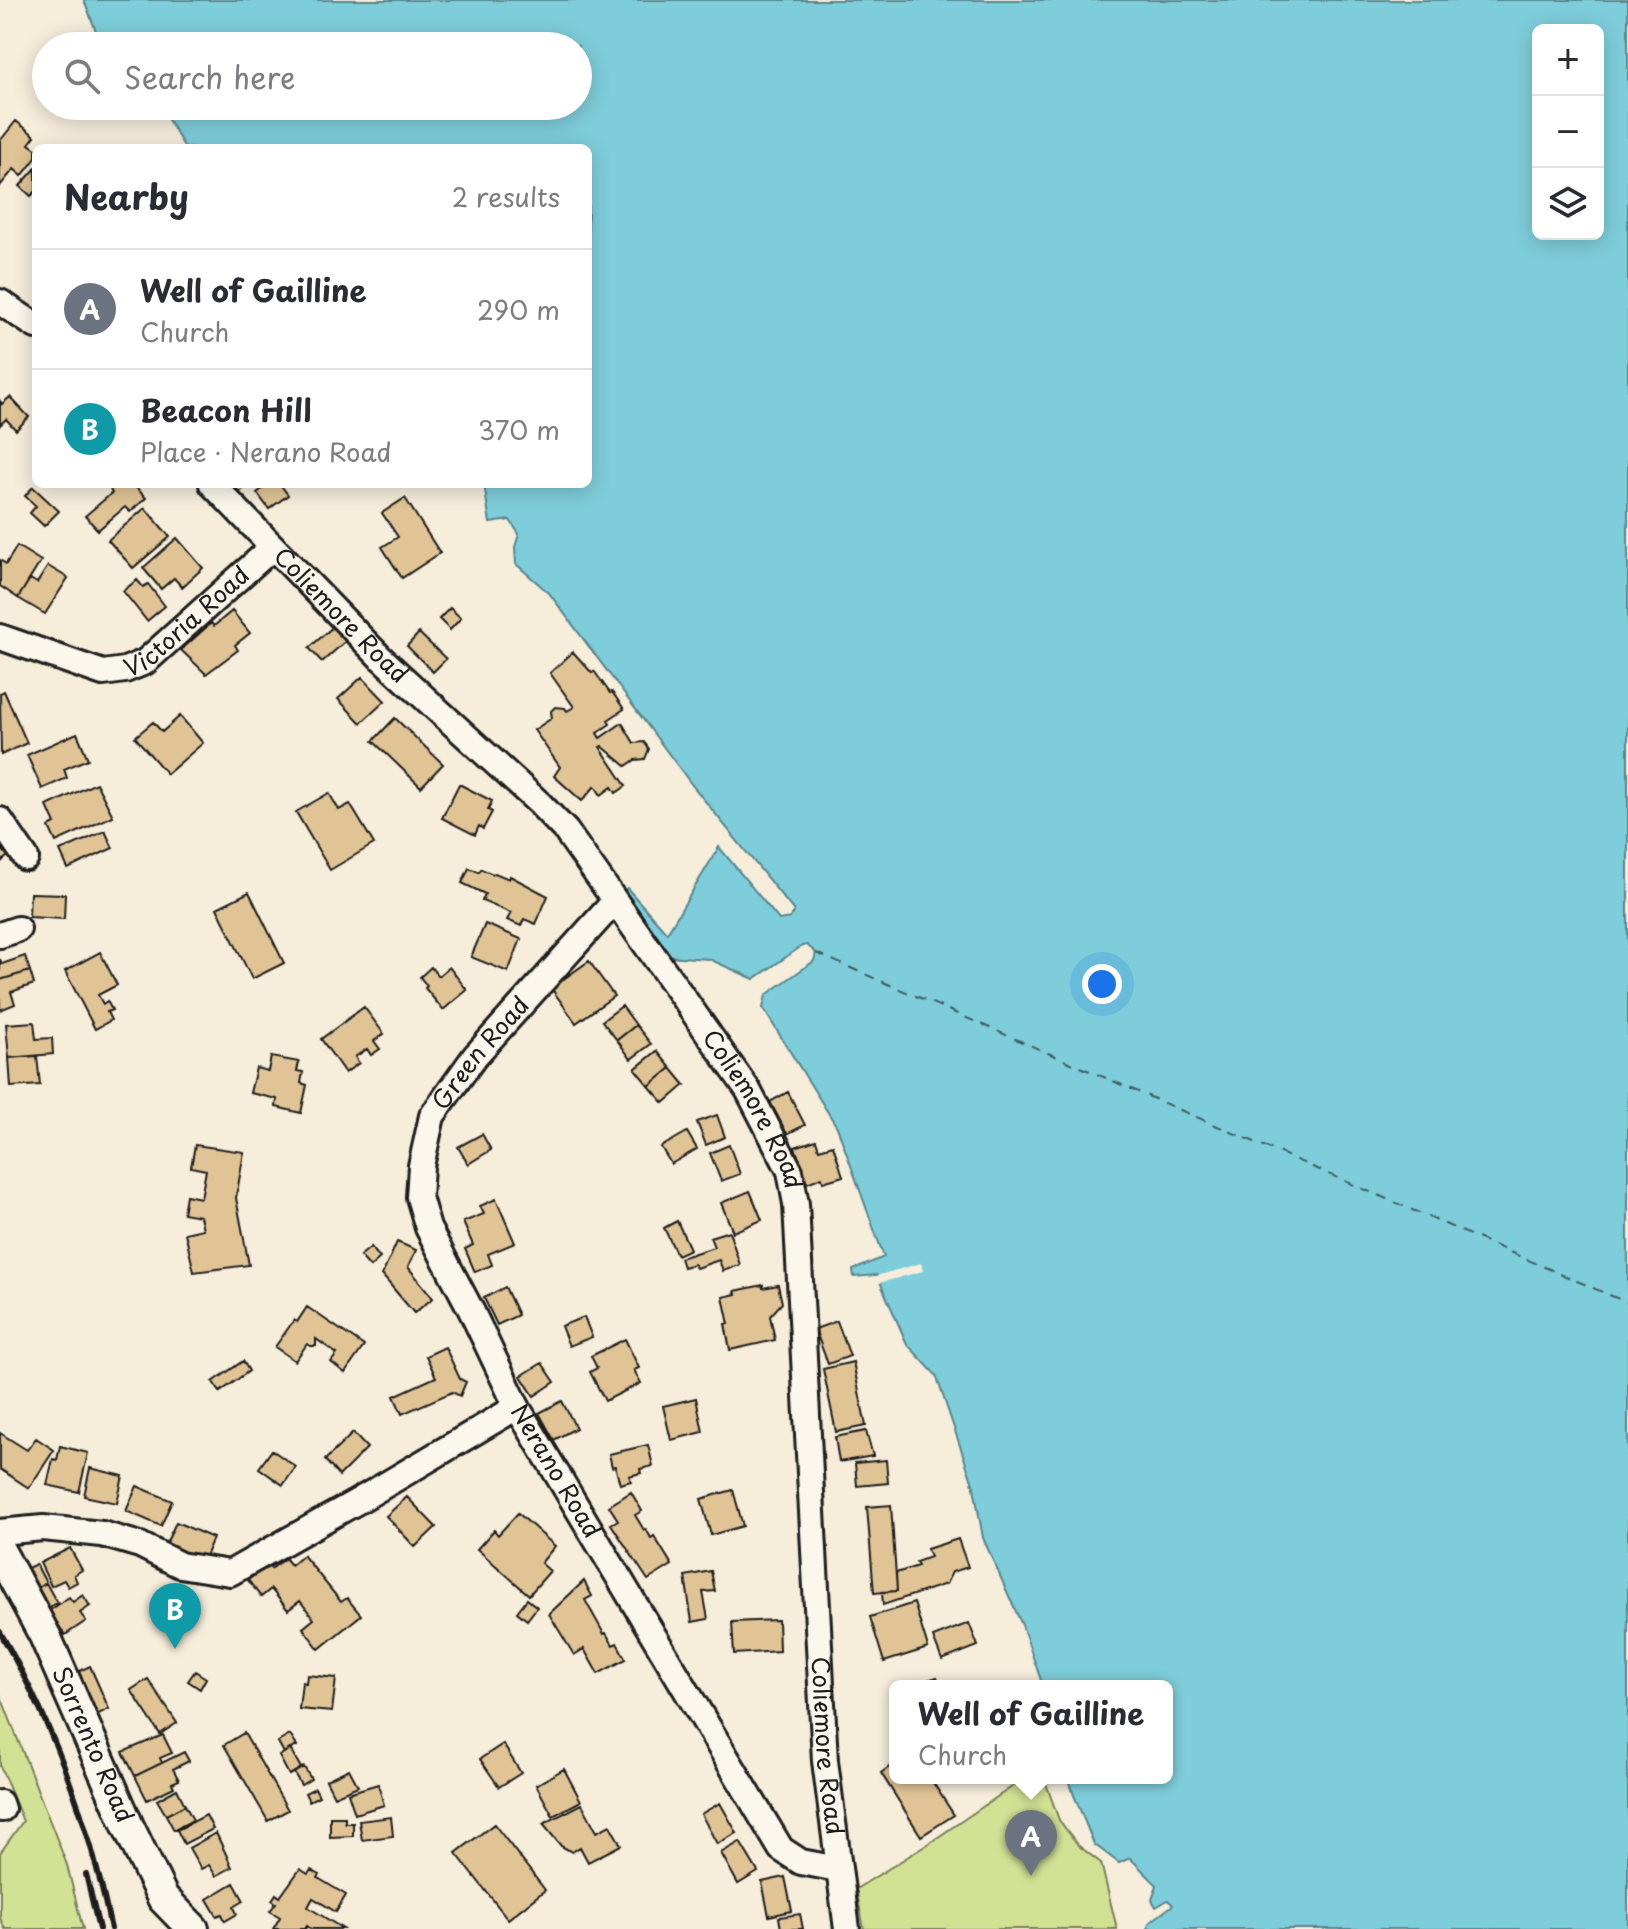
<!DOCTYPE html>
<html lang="en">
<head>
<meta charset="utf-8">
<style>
  body { margin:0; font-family:"Playpen Sans",sans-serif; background:#f2f2f3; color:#2b2b33 }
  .controls { position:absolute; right:24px; top:24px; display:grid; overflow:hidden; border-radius:12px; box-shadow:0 4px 20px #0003 }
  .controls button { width:72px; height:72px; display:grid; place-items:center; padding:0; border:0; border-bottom:2px solid #e1e1e2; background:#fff; color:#2b2b33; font:40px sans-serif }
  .you { position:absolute; left:1102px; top:984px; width:28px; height:28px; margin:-20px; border:6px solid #fff; border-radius:50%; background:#1a73e8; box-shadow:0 0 0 12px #1a73e833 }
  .badge { display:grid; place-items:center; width:52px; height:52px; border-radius:50%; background:#c8321e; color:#fff; font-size:26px; font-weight:700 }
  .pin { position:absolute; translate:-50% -66px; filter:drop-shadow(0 2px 4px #0008) }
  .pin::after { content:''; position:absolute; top:42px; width:28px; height:24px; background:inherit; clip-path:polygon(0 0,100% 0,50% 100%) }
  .popup { position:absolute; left:889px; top:1680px; width:284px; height:104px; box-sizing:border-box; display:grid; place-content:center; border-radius:12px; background:#fff; filter:drop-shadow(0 2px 6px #0005); font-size:26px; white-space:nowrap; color:#7c7c81 }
  .popup b { font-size:30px; color:#2b2b33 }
  .popup::after { content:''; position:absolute; left:50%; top:100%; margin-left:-16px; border:16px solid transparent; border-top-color:#fff }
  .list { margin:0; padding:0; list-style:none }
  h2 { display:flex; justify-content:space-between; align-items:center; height:104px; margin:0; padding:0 32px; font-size:34px }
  h2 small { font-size:26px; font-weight:400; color:#7c7c81 }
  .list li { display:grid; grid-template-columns:52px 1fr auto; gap:24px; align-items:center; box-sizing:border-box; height:120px; padding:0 32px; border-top:2px solid #e1e1e2 }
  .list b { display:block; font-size:30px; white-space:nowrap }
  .list p { margin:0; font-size:26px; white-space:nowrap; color:#7c7c81 }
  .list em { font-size:26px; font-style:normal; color:#7c7c81 }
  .icon { flex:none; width:44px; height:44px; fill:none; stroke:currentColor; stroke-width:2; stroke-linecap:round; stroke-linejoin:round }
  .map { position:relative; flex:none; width:1628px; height:1929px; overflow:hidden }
  .search { position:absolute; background:#fff; box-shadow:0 4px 20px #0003; left:32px; top:32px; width:560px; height:88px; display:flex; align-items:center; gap:20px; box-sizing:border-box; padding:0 28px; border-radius:44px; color:#7c7c81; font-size:30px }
  .panel { position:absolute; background:#fff; box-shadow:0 4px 20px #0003; left:32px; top:144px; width:560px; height:344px; border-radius:12px }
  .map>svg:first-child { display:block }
  .green { fill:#d2e295; stroke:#777f58; stroke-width:2 }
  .water { fill:#7ecdda; stroke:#57868e; stroke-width:2; fill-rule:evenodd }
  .pier { fill:#f6eddb }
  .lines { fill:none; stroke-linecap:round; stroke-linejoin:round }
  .ferry { stroke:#3e5a5e; stroke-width:2; stroke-dasharray:10 8; stroke-linecap:butt }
  .building { fill:#e0c495; stroke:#1c1c1c; stroke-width:2 }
  .minor-casing { stroke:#1c1c1c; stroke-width:30 }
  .major-casing { stroke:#1c1c1c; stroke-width:36 }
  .minor { stroke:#fbf7ec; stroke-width:24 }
  .major { stroke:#fbf7ec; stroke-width:30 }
  .rail { stroke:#1c1c1c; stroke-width:6 }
  .labels { text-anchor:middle; stroke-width:6; stroke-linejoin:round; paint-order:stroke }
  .street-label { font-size:24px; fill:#1c1c1c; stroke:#fbf7ec }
</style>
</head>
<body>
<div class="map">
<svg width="1628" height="1929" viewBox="0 0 1628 1929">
  <rect width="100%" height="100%" fill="#f6eddb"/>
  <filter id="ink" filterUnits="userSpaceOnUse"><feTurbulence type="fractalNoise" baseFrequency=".0125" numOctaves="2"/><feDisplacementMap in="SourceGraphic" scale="16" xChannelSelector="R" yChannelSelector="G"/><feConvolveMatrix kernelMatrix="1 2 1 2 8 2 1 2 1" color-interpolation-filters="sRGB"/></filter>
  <g filter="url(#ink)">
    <!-- green -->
    <path class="green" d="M0 1694 67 1865 83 1929H5L0 1918V1853L23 1821 0 1766Z
      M1025 1778H1044L1059 1820 1079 1846 1101 1863 1117 1929H864L856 1889 925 1846Z"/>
    <!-- water -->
    <path class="water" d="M84 0H1628V1929H1148L1149 1923 1173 1905 1168 1900 1156 1907 1152 1900 1157 1885 1130 1858 1119 1863 1094 1844 1067 1778H1167V1686H1043L1022 1625 983 1538 974 1487 936 1375 907 1344 877 1275 854 1277 853 1270 884 1257 837 1127 763 1008 766 995 814 961 816 953 807 945 802 946 754 979 709 959 667 956 621 891 627 888 667 933 719 847 779 920 790 918 794 911 692 785 549 593 516 564 515 547 519 534 510 520 490 523 484 484H588V148H185L160 106H578V46H109L96 31ZM1538 30H1598V234H1538Z"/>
    <!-- pier -->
    <path class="pier" d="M921 1263 923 1271 876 1284 874 1279 862 1280Z"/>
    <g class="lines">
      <!-- ferry -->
      <path class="ferry" d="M816 953 1628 1303"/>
    </g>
    <!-- building -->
    <path class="building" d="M16 121 35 136 29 144 36 149V158L22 176 14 169 0 186V141Z
      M36 168V191L31 196 20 186Z
      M10 397 29 417 16 430 6 419 0 425V401L2 404Z
      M107 484H133L146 498 130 512 125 507 98 530 85 516 112 493Z
      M230 484H248L239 493Z
      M269 484H280L288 495 269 509 257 493Z
      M33 487 59 511 44 526 30 513 36 506 25 496Z
      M405 498 440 553 402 578 382 547 398 537 382 513Z
      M145 508 170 537 133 568 108 540Z
      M177 538 203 568 182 587 174 578 161 589 143 568Z
      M17 546 41 561 18 598 0 586V560L6 564Z
      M48 566 68 578 45 614 18 598 30 579 37 583Z
      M137 580 143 587 148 584 165 606 147 621 123 591Z
      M450 608 461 618 450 630 439 619Z
      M232 611 250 633 235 645 238 650 206 674 181 650 211 623 214 626Z
      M335 625 348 639 322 662 309 648Z
      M419 633 446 659 433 672 407 646Z
      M573 652 592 673 594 671 610 693 612 692 624 709 608 720 610 724 597 733 600 738 622 723 634 743 644 742 649 749 645 759 635 760 626 766 602 746 600 747 626 786 616 793 612 787 601 795 595 786 582 801 554 776 560 767 534 730 552 718 551 711 555 707 565 708 567 711 574 707 550 673Z
      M362 677 385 701 361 723 338 699Z
      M4 691 27 743 1 755 0 693Z
      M180 716 203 743 167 774 135 737 153 722 162 732Z
      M395 718 443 764 421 787 373 741Z
      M77 733 88 759 64 769 67 778 42 789 27 755Z
      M96 783 113 816 56 842 49 827 55 824 47 806Z
      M459 784 492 801 488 810 492 812 483 829 479 826 475 835 442 818Z
      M329 793 339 810 350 804 374 844 330 870 296 812Z
      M105 831 113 848 68 869 60 851Z
      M0 847 8 856 0 863Z
      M469 868 479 872 481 869 493 874 495 873 509 879 510 876 548 896 536 924 524 919 521 926 507 920 511 913 482 901 485 894 462 883Z
      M249 892 284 963 252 979 217 908Z
      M30 893 65 894 64 919 29 917Z
      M485 924 521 939 508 972 471 957Z
      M100 952 117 985 98 995 103 1004 107 1001 112 1010 107 1012 111 1020 95 1029 65 971Z
      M25 956 30 971 0 980V959L2 964Z
      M589 961 614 996 576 1023 551 988Z
      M431 967 438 976 449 967 467 990 443 1010 425 988 427 986 420 977Z
      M30 971 34 984 11 992 15 1004 0 1010V980Z
      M622 1006 636 1025 617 1040 602 1021Z
      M364 1007 384 1034 374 1041 380 1049 371 1055 367 1049 355 1057 359 1063 345 1073 321 1039Z
      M34 1022 36 1039 52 1038 53 1054 9 1058 6 1024Z
      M636 1025 651 1044 631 1059 617 1040Z
      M657 1051 671 1068 649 1086 635 1069Z
      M37 1056 40 1085 11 1087 9 1058Z
      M271 1057 299 1062 297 1071 303 1072 301 1083 307 1085 301 1113 276 1107 277 1099 250 1093 256 1068 268 1071Z
      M671 1068 685 1085 664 1103 649 1086Z
      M788 1092 805 1125 787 1134 770 1102Z
      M717 1115 725 1137 706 1145 697 1122Z
      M687 1132 697 1149 671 1164 661 1147Z
      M482 1134 491 1150 468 1164 458 1147Z
      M816 1140 819 1149 833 1145 843 1176 823 1182 822 1177 807 1183 795 1147Z
      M195 1145 244 1152 236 1198 249 1265 194 1272 185 1233 203 1229 200 1216 183 1213 186 1195 201 1198 206 1170 191 1167Z
      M729 1145 740 1174 721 1181 710 1153Z
      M750 1191 762 1220 733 1232 721 1203Z
      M496 1199 515 1243 488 1254 492 1265 475 1272 465 1249 473 1245 463 1222 484 1214 480 1206Z
      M677 1221 690 1249 677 1255 664 1228Z
      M729 1231 740 1265 723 1271 719 1260 696 1268 694 1264 683 1267 680 1258 714 1247 710 1237Z
      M397 1242 416 1250 408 1267 433 1298 414 1313 382 1275Z
      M371 1247 380 1258 370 1267 360 1256Z
      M763 1285V1288L778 1285 782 1303 770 1316 775 1340 730 1350 725 1324H729L723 1297 736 1294 735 1291Z
      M505 1287 518 1315 497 1325 484 1298Z
      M307 1307 364 1346 345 1373 331 1362 337 1354 316 1339V1346H310L307 1344 295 1361 275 1347 294 1320 297 1322Z
      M584 1317 592 1337 569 1346 561 1326Z
      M837 1321 850 1356 828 1364 815 1329Z
      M625 1339 639 1368 634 1370 641 1383 605 1401 590 1372 597 1368 591 1356Z
      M445 1347 460 1379 466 1382 460 1396 452 1392 402 1414 394 1396 436 1377 426 1356Z
      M243 1361 249 1371 220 1392 213 1382Z
      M853 1362 866 1426 836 1432 823 1369Z
      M542 1363 555 1382 534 1396 521 1376Z
      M696 1398 703 1432 671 1440 663 1406Z
      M562 1401 576 1428 554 1440 539 1413Z
      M866 1431 873 1456 839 1462 835 1437Z
      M0 1433 27 1450 36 1438 54 1450 29 1488 0 1469Z
      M353 1433 367 1448 339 1476 325 1460Z
      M648 1445 653 1466 640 1469 641 1473 629 1476 631 1481 620 1484 615 1466 612 1467 609 1454Z
      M60 1446 88 1453 79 1492 47 1485 53 1459 57 1460Z
      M272 1450 296 1467 283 1485 259 1468Z
      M886 1460 888 1483 857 1486 855 1463Z
      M90 1468 123 1476 117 1503 84 1496Z
      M137 1486 172 1501 161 1526 126 1511Z
      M733 1490 743 1526 711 1535 701 1499Z
      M631 1492 642 1511 635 1515 644 1530 646 1529 651 1538 654 1536 672 1565 648 1580 611 1524 618 1520 609 1506Z
      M407 1497 436 1527 415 1547 386 1516Z
      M891 1505 897 1591 874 1593 867 1507Z
      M518 1513 555 1546 541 1563 550 1571 529 1595 477 1549 494 1530 498 1535Z
      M176 1522 213 1538 203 1561 166 1544Z
      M958 1539 968 1567 952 1572 946 1584 883 1605 882 1592 897 1591 896 1573 918 1566 916 1562 930 1557 927 1549Z
      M70 1548 82 1570 74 1575 77 1582 68 1587 64 1580 51 1586 40 1563Z
      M303 1555 341 1602 347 1598 361 1615 319 1649 303 1628 314 1619 300 1601 288 1610 271 1589 261 1597 248 1580 268 1565 271 1569 285 1558 291 1565Z
      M36 1564 46 1583 33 1591 23 1570Z
      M711 1571 715 1591 703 1592 708 1619 692 1622 685 1576Z
      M584 1581 592 1596 585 1600 604 1634 606 1633 613 1645 617 1643 626 1659 598 1674 584 1649 574 1655 549 1614Z
      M46 1583 57 1603 44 1610 33 1591Z
      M83 1595 90 1606 80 1613 86 1621 65 1635 49 1611 69 1597 73 1602Z
      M527 1599 537 1607 527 1620 517 1612Z
      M914 1603 928 1648 884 1662 870 1617Z
      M778 1620 779 1651 734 1654 732 1622Z
      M969 1623 978 1646 942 1660 933 1637Z
      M90 1666 109 1709 92 1717 73 1674Z
      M195 1671 206 1678 200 1689 188 1681Z
      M307 1675 336 1678 332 1712 299 1709 302 1682 306 1683Z
      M937 1677 941 1686H909Z
      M148 1679 177 1723 160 1734 131 1690Z
      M244 1733 288 1810 268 1821 224 1745Z
      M163 1735 172 1753 160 1758 162 1763 135 1776 123 1752Z
      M290 1735 297 1746 284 1753 278 1742Z
      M503 1744 521 1773 499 1787 480 1759Z
      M290 1749 301 1768 289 1775 279 1756Z
      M184 1752 189 1761 173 1769 179 1780 172 1783 174 1787 147 1800 135 1776Z
      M895 1763V1778H930L954 1815 921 1836 881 1773Z
      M304 1767 311 1779 301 1785 294 1773Z
      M349 1769 358 1786 334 1796 326 1780Z
      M564 1769 581 1801 553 1816 536 1785Z
      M378 1784 384 1805 355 1814 348 1793Z
      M315 1788 319 1796 309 1801 305 1793Z
      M177 1789 185 1805 166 1815 157 1800Z
      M720 1803 737 1833 717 1844 701 1814Z
      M582 1804 597 1832 610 1825 621 1845 588 1862 580 1847 572 1852 561 1846 543 1824Z
      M185 1805 193 1820 174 1830 166 1815Z
      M206 1815 213 1829 184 1844 177 1830Z
      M330 1817H345V1823H353V1836L330 1837Z
      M391 1817 393 1836 362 1840 359 1821Z
      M494 1824 545 1890 508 1919 456 1853Z
      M216 1833 232 1867 216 1876 209 1865 201 1869 189 1848Z
      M740 1842 758 1872 738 1884 721 1853Z
      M300 1869 308 1874 311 1870 320 1875 318 1878 346 1895 336 1912 313 1898 308 1907 343 1929H311L307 1926 305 1929H273L280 1917 270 1911 276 1903 272 1900 276 1894 280 1897Z
      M785 1877 792 1911 769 1916 762 1882Z
      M234 1883 244 1901 234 1907 237 1914 225 1921 222 1914 217 1916 207 1899Z
      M800 1914 803 1929H781L779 1917Z"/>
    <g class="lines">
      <defs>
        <g id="minor">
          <path d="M0 302 36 326"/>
          <path id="s1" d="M212 484 380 657 539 803 566 831 748 1090 790 1171 796 1204 825 1761 847 1929"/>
          <path id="s2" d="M0 637 103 673 125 670 145 662 273 547"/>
          <path d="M0 820 26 858"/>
          <path d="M0 935 18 929"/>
          <path id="s3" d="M517 1407 471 1310 428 1228 419 1197 421 1166 432 1116 475 1056 614 902"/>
          <path id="s4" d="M0 1532 43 1528 102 1534 140 1545 180 1565 230 1573 358 1501 517 1407 781 1849 801 1862 838 1869"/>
          <path d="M0 1803 2 1809"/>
        </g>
        <g id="major">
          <path id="s5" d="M0 1552 45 1636 128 1826 163 1898 193 1929"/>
        </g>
      </defs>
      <!-- minor casing -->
      <use href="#minor" class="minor-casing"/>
      <!-- major casing -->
      <use href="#major" class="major-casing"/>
      <!-- minor -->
      <use href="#minor" class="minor"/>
      <!-- major -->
      <use href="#major" class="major"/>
      <!-- rail -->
      <path class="rail" d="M0 1632C53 1724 90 1825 111 1929
        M86 1874 99 1929"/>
    </g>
  </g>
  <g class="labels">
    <!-- street labels -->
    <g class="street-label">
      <text dy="8" stroke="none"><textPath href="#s1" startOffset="184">Coliemore Road</textPath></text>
      <text dy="8" stroke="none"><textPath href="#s2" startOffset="210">Victoria Road</textPath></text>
      <text dy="8" stroke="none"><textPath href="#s3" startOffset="394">Green Road</textPath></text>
      <text dy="8" stroke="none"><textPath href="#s1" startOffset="832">Coliemore Road</textPath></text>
      <text dy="8" stroke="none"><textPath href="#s4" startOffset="644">Nerano Road</textPath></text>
      <text dy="8" stroke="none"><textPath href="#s5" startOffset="214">Sorrento Road</textPath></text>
      <text dy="8" stroke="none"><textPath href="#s1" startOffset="1480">Coliemore Road</textPath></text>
    </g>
  </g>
</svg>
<div class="controls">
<button>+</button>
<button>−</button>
<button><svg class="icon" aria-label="layers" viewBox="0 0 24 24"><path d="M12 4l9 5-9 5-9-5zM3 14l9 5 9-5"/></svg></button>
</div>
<div class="you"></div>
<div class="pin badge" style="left:1031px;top:1876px;background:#6b7280">A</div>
<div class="popup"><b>Well of Gailline</b>Church</div>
<div class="pin badge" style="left:175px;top:1649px;background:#0f9aa8">B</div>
<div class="search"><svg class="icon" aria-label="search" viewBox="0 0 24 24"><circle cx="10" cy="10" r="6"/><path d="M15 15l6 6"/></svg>Search here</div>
<section class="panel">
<h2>Nearby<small>2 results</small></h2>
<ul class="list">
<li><span class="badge" style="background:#6b7280">A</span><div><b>Well of Gailline</b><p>Church</p></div><em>290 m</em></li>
<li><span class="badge" style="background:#0f9aa8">B</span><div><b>Beacon Hill</b><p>Place · Nerano Road</p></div><em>370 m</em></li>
</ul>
</section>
</div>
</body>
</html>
